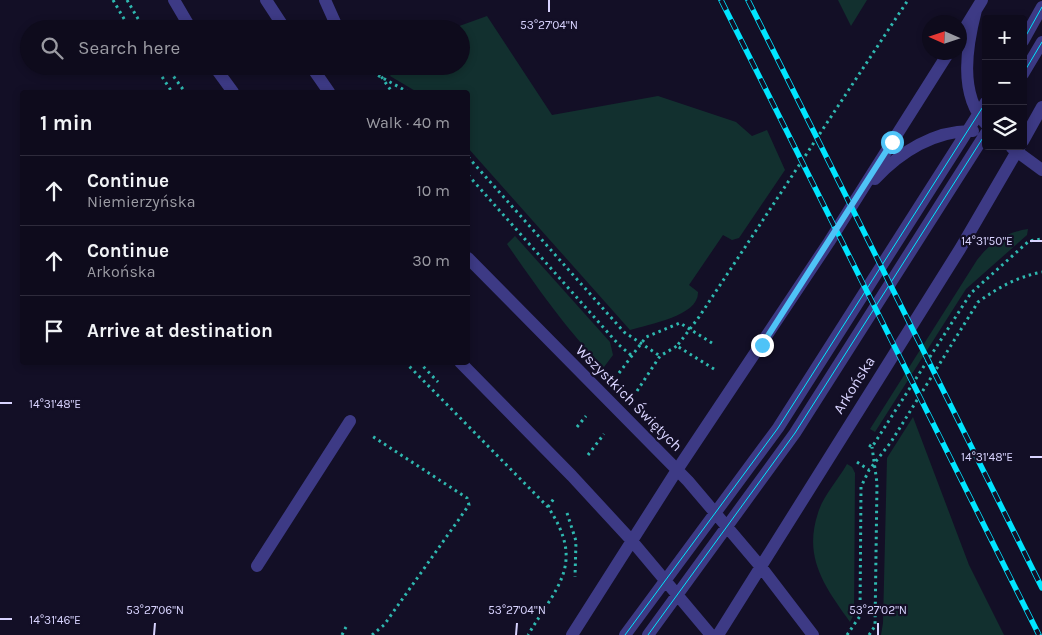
<!DOCTYPE html>
<html lang="en">
<head>
<meta charset="utf-8">
<style>
  body { margin:0; font-family:Karla,sans-serif; background:#171425; color:#f1f3f6 }
  .controls { position:absolute; right:15px; top:15px; display:grid; overflow:hidden; border-radius:5px; box-shadow:0 2px 8px #0003 }
  .controls button { width:45px; height:45px; display:grid; place-items:center; padding:0; border:0; border-bottom:1px solid #2e2b3b; background:#0e0b1c; color:#f1f3f6; font:25px sans-serif }
  .compass { position:absolute; left:922px; top:15px; width:45px; height:45px; border-radius:50%; background:#0e0b1c; box-shadow:0 2px 8px #0003; rotate:273deg }
  .stop { position:absolute; width:15px; height:15px; margin:-11px; border:4px solid #4fc3f7; border-radius:50%; background:#fff }
  .stop.end { background:#4fc3f7; border-color:#fff; box-shadow:0 1px 5px #0008 }
  .list { margin:0; padding:0; list-style:none }
  h2 { display:flex; justify-content:space-between; align-items:center; height:65px; margin:0; padding:0 20px; font-size:21px }
  h2 small { font-size:16px; font-weight:400; color:#9b9ba3 }
  .list li { display:grid; grid-template-columns:32px 1fr auto; gap:15px; align-items:center; box-sizing:border-box; height:70px; padding:0 20px; border-top:1px solid #2e2b3b }
  .list b { display:block; font-size:19px; white-space:nowrap }
  .list p { margin:0; font-size:16px; white-space:nowrap; color:#9b9ba3 }
  .list em { font-size:16px; font-style:normal; color:#9b9ba3 }
  .icon { flex:none; width:28px; height:28px; fill:none; stroke:currentColor; stroke-width:2; stroke-linecap:round; stroke-linejoin:round }
  .map { position:relative; flex:none; width:1042px; height:635px; overflow:hidden }
  .search { position:absolute; background:#0e0b1c; box-shadow:0 2px 8px #0003; left:20px; top:20px; width:450px; height:55px; display:flex; align-items:center; gap:12px; box-sizing:border-box; padding:0 18px; border-radius:28px; color:#9b9ba3; font-size:19px }
  .panel { position:absolute; background:#0e0b1c; box-shadow:0 2px 8px #0003; left:20px; top:90px; width:450px; height:275px; border-radius:5px }
  .map>svg:first-child { display:block }
  .green { fill:#12302f }
  .lines { fill:none; stroke-linecap:round; stroke-linejoin:round }
  .path { stroke:#2fb8b0; stroke-width:3; stroke-dasharray:2.5 4; stroke-linecap:butt }
  .minor { stroke:#3d3a85; stroke-width:12 }
  .tram { stroke:#00e5ff; stroke-width:1 }
  .rail-casing { stroke:#00e5ff; stroke-width:5.5 }
  .rail { stroke:#130f26; stroke-width:4; stroke-dasharray:11; stroke-linecap:butt }
  .route { stroke:#4fc3f7; stroke-width:6 }
  .ticks { fill:none; stroke:#d9d4ff; stroke-width:2 }
  .labels { text-anchor:middle; stroke-width:4.5; stroke-linejoin:round; paint-order:stroke }
  .street-label { font-size:15px; fill:#d9d4ff; stroke:#130f26 }
  .ticks-label { font-size:12px; text-anchor:middle; fill:#d9d4ff; stroke:#130f26; stroke-width:4.5; stroke-linejoin:round; paint-order:stroke }
</style>
</head>
<body>
<div class="map">
<svg width="1042" height="635" viewBox="0 0 1042 635">
  <rect width="100%" height="100%" fill="#130f26"/>
  <!-- green -->
  <path class="green" d="M838 0H867L851 26Z
    M487 16 552 115 658 96 736 122 752 136 767 130 785 170 739 238 732 240 723 235 689 285 698 292C699 316 649 324 630 330L468 148V92H417L390 76 397 66H461V29H451Z
    M1028 229 1027 235 966 289 875 432 870 429 977 260C990 243 1007 232 1028 229Z
    M515 236 610 342 613 355 604 367C570 335 534 283 507 244Z
    M913 417 969 565 1004 635H881L883 623 887 458Z
    M847 464 852 467 855 473 854 614 850 622C825 587 803 558 818 513 823 496 838 480 847 464Z"/>
  <g class="lines">
    <!-- path -->
    <path class="path" d="M113 0 130 29
      M127 0 144 29
      M155 66 172 92
      M166 66 185 92
      M361 66 408 92
      M374 66 392 92
      M468 157 624 332 660 356
      M468 175 619 345 632 356
      M405 362 548 507C586 564 557 586 528 635
      M419 362 438 382
      M714 369 677 346 699 317 908 0
      M619 373 646 337 680 323 712 343
      M637 391 660 356 677 346
      M577 427 586 416
      M869 445 872 447 971 293 1029 241 1042 239
      M588 455 604 434
      M857 462 869 470
      M548 507 555 497
      M567 513 576 541 575 577
      M342 635 346 627
      M372 635 384 625 469 505 467 498 372 436
      M847 635 860 616 861 487 869 470 891 442 978 302C999 287 1017 277 1042 272
      M869 635 875 626 877 483 872 447"/>
    <!-- minor -->
    <path class="minor" d="M174 0 191 29
      M266 0 285 29
      M325 0 338 29
      M976 10C967 45 958 94 986 124
      M960 36 982 0
      M1023 41 1042 7
      M214 66 233 92
      M311 66 329 92
      M1023 74 1042 42
      M1023 141 1042 107
      M1012 148 1042 170
      M875 179C900 152 935 130 973 131
      M468 258 688 481 761 567 813 635
      M460 362 572 476 632 541 711 635
      M257 566 350 421
      M572 635 677 470 829 242 949 52
      M625 635 778 428 986 102
      M648 635 795 433 986 133
      M718 635 960 249 1020 146"/>
    <!-- tram -->
    <path class="tram" d="M1023 41 1042 7
      M1023 74 1042 42
      M625 635 778 428 986 102
      M648 635 795 433 986 133"/>
    <defs>
      <path id="rail" d="M721 0 1039 635
        M748 0 1042 588"/>
    </defs>
    <!-- rail casing -->
    <use href="#rail" class="rail-casing"/>
    <!-- rail -->
    <use href="#rail" class="rail"/>
  </g>
  <g class="lines">
    <!-- route -->
    <path class="route" d="M762 345 892 142"/>
  </g>
  <!-- ticks -->
  <path class="ticks" d="M549 12V0M1030 241H1042M0 403H12M1030 457H1042M0 619H12M154 635 155 623M516 635 517 623M878 635V623"/>
  <g class="labels">
    <!-- street labels -->
    <g class="street-label">
      <text transform="translate(854 385) rotate(-58)" y="5">Arkońska</text>
      <text transform="translate(629 398) rotate(45)" y="5">Wszystkich Świętych</text>
    </g>
  </g>
  <g class="ticks-label">
    <text x="549" y="29">53°27'04"N</text>
    <text x="987" y="245">14°31'50"E</text>
    <text x="55" y="408">14°31'48"E</text>
    <text x="987" y="461">14°31'48"E</text>
    <text x="155" y="614">53°27'06"N</text>
    <text x="517" y="614">53°27'04"N</text>
    <text x="878" y="614">53°27'02"N</text>
    <text x="55" y="624">14°31'46"E</text>
  </g>
</svg>
<div class="controls">
<button>+</button>
<button>−</button>
<button><svg class="icon" aria-label="layers" viewBox="0 0 24 24"><path d="M12 4l9 5-9 5-9-5zM3 14l9 5 9-5"/></svg></button>
</div>
<svg class="compass" viewBox="-18 -18 36 36"><path d="M0-13l5 13h-10z" fill="#e53935"/><path d="M0 13l5-13h-10z" fill="#9b9ba3"/></svg>
<div class="stop" style="left:892px;top:142px"></div>
<div class="stop end" style="left:762px;top:345px"></div>
<div class="search"><svg class="icon" aria-label="search" viewBox="0 0 24 24"><circle cx="10" cy="10" r="6"/><path d="M15 15l6 6"/></svg>Search here</div>
<section class="panel">
<h2>1 min<small>Walk · 40 m</small></h2>
<ul class="list">
<li><svg class="icon" aria-label="ahead" viewBox="0 0 24 24"><path d="M12 20V5M6 11l6-6 6 6"/></svg><div><b>Continue</b><p>Niemierzyńska</p></div><em>10 m</em></li>
<li><svg class="icon" aria-label="ahead" viewBox="0 0 24 24"><path d="M12 20V5M6 11l6-6 6 6"/></svg><div><b>Continue</b><p>Arkońska</p></div><em>30 m</em></li>
<li><svg class="icon" aria-label="arrive" viewBox="0 0 24 24"><path d="M6 21V4h12l-3 4 3 4H6"/></svg><div><b>Arrive at destination</b></div></li>
</ul>
</section>
</div>
</body>
</html>
